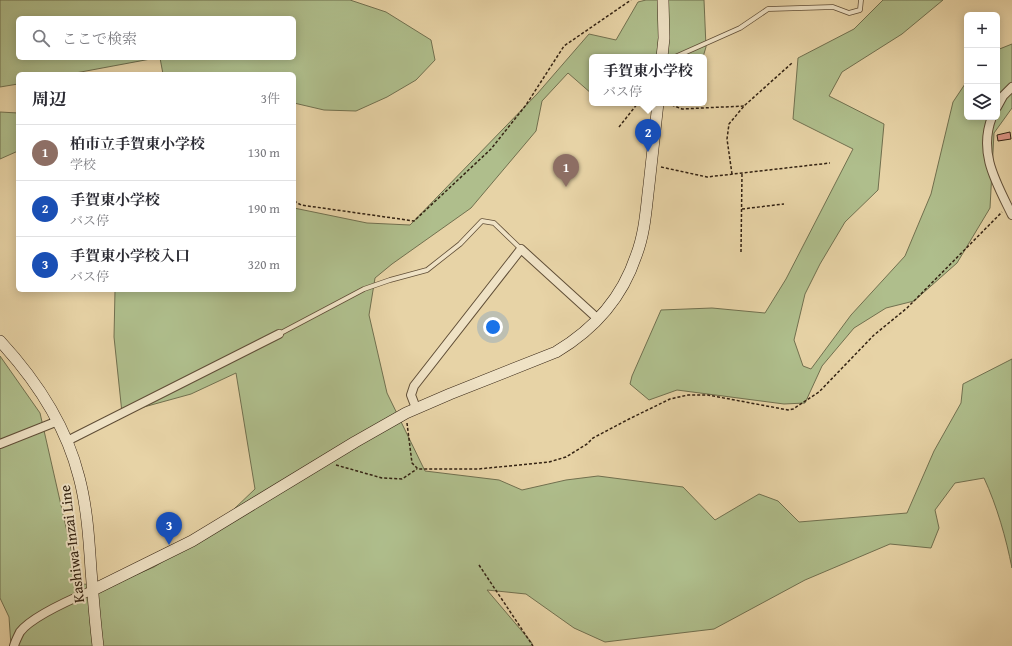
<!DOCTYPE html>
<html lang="ja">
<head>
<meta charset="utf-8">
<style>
  body { margin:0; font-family:"Gentium Book Plus","Noto Serif JP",serif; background:#f2f2f3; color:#2b2b33 }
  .controls { position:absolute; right:12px; top:12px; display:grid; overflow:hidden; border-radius:6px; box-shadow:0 2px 10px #0003 }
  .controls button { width:36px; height:36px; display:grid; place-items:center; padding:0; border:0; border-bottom:1px solid #e1e1e2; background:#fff; color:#2b2b33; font:20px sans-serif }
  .you { position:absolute; left:493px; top:327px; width:14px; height:14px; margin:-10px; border:3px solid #fff; border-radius:50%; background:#1a73e8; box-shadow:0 0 0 6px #1a73e833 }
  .badge { display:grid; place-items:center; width:26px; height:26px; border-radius:50%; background:#7c3aed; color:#fff; font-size:13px; font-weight:700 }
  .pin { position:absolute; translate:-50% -33px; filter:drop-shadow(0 1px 2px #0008) }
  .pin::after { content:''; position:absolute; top:21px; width:14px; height:12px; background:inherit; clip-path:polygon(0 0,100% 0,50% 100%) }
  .popup { position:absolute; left:589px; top:54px; width:118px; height:52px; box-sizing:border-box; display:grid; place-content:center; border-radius:6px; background:#fff; filter:drop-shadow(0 1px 3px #0005); font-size:13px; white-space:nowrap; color:#7c7c81 }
  .popup b { font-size:15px; color:#2b2b33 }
  .popup::after { content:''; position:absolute; left:50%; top:100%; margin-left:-8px; border:8px solid transparent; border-top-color:#fff }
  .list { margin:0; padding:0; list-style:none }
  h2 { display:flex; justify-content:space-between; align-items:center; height:52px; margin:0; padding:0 16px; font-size:17px }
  h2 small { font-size:13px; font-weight:400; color:#7c7c81 }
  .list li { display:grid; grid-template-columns:26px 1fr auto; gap:12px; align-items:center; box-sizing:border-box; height:56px; padding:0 16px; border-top:1px solid #e1e1e2 }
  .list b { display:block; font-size:15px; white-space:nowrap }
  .list p { margin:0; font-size:13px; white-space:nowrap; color:#7c7c81 }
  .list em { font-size:13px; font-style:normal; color:#7c7c81 }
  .icon { flex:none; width:22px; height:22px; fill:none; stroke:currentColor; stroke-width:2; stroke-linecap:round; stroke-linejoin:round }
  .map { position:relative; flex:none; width:1012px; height:646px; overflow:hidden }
  .search { position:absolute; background:#fff; box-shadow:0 2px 10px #0003; left:16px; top:16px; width:280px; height:44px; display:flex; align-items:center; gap:10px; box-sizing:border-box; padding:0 14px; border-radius:6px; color:#7c7c81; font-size:15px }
  .panel { position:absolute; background:#fff; box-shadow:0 2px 10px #0003; left:16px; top:72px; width:280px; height:220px; border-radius:6px }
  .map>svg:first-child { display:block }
  .green { fill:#afbe8c; stroke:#71704f }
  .building { fill:#de9587; stroke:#332212 }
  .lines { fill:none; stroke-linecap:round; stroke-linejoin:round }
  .lane-casing { stroke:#604e37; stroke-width:5.5 }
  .street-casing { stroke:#604e37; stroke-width:10 }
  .secondary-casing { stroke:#332212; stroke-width:12 }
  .path { stroke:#332212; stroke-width:1.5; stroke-dasharray:3 2; stroke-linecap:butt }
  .lane { stroke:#efe2c5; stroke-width:4 }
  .street { stroke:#efe2c5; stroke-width:8 }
  .secondary { stroke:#efe2c5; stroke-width:11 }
  .labels { text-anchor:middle; stroke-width:4; stroke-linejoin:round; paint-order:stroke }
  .street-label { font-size:15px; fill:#332212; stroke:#efe2c5 }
</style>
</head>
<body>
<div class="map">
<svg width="1012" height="646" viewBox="0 0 1012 646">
  <rect width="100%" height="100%" fill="#e7d3a6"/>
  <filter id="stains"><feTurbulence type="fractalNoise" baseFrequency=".005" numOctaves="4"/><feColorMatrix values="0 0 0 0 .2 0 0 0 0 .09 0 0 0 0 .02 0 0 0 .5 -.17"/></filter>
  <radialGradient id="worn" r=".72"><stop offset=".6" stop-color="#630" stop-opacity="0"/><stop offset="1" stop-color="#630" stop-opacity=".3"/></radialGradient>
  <!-- green -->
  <path class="green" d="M0 0H350L386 12 431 40 435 60 416 80 387 97 356 111 324 110 294 103V74H163L160 58H294V18H18V58H156L70 74H18V84L0 87Z
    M646 0H704L706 47 703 57H592V94L568 73 542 101 536 131 471 208 392 264 375 278 369 315 387 393 425 471 499 480 522 490 566 480 598 476 683 487 715 520 759 494 778 501 799 522 907 513 934 451 961 403 963 384 1012 359V568C1006 538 997 506 984 478L955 483 935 510 939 528 931 548 890 544 805 580 714 629 605 642 574 628 526 594 487 590 532 643 531 646H11L9 617 0 598V356L40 413 79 584 112 585 154 567 211 531 255 489 236 373 191 394 122 413 114 337 115 291 114 290H294V208L367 223 410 225 537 94 589 34 616 40 638 2Z
    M883 0H943L902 34 842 72 829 96 884 124 878 190 845 222 820 264 805 294 794 340 803 366 811 369 851 315 905 256 931 194 953 102 967 81V117H997V50L1012 44V108L994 133 990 208 957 263 914 301 886 308 854 328 822 366 805 403 784 404 677 390 649 400 630 384 632 376 661 310 712 308 765 313 786 279 853 149 793 119 798 58 854 29Z
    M0 112 18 113V151L0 159Z"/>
  <!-- building -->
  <path class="building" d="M1010 132 1011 139 998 141 997 135Z"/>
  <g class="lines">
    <defs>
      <path id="lane" d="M675 57 740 28 768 9 833 7 849 13 860 10 861 0
        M279 334 364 289 390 280 427 270 460 244 482 221 494 223 521 249"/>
      <path id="street" d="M997 107 1003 96 1012 87
        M992 117C978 153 996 182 1012 215
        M416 408 411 395 414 386 521 249 598 319
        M67 441 279 334
        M0 444 58 421
        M14 646C15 642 18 636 20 632 32 616 74 598 93 590"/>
      <path id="secondary" d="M662 57 664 38 663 0
        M0 341C36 380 66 425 79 477 87 507 89 539 91 570 93 595 95 621 98 646
        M93 590 192 541 355 442 406 413 450 394 556 352C593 330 622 298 636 256 645 233 646 209 649 185 652 157 655 130 658 103"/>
    </defs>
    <!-- lane casing -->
    <use href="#lane" class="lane-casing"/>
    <!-- street casing -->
    <use href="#street" class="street-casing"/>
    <!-- secondary casing -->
    <use href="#secondary" class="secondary-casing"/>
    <!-- path -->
    <path class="path" d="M667 103 682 109 744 106
      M619 127 638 103
      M661 167 707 177 830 163
      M732 174 727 139 729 124 744 106 792 63
      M294 201 301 205 414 221 491 149 526 105 564 46 631 0
      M742 209 784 204
      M741 252 742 173
      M407 423 412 463 418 469H478L549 462 566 457 587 444 593 438 629 419 670 399 688 395H708L788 410 793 409 819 392 874 335 907 308 1002 212
      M336 465 382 478 402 479 417 469
      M479 565 533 646"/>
    <!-- lane -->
    <use href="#lane" class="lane"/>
    <!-- street -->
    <use href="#street" class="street"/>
    <!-- secondary -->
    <use href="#secondary" class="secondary"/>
  </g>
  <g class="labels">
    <!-- street labels -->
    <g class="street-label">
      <text transform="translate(72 544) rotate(-97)" y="5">Kashiwa-Inzai Line</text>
    </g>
  </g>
  <rect width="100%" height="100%" filter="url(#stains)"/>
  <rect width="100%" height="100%" fill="url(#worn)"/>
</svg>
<div class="controls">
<button>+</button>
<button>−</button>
<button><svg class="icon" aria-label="layers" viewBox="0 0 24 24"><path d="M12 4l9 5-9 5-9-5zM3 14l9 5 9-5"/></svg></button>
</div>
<div class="you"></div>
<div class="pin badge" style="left:566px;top:187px;background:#8d6e63">1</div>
<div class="pin badge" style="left:648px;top:152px;background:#1a4fb4">2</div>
<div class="popup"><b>手賀東小学校</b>バス停</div>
<div class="pin badge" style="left:169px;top:545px;background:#1a4fb4">3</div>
<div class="search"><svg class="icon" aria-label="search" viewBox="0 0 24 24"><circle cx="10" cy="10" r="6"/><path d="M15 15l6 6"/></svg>ここで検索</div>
<section class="panel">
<h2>周辺<small>3件</small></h2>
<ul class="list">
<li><span class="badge" style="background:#8d6e63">1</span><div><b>柏市立手賀東小学校</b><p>学校</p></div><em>130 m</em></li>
<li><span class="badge" style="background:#1a4fb4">2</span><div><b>手賀東小学校</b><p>バス停</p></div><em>190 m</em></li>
<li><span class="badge" style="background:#1a4fb4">3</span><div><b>手賀東小学校入口</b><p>バス停</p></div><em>320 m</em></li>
</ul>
</section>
</div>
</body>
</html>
